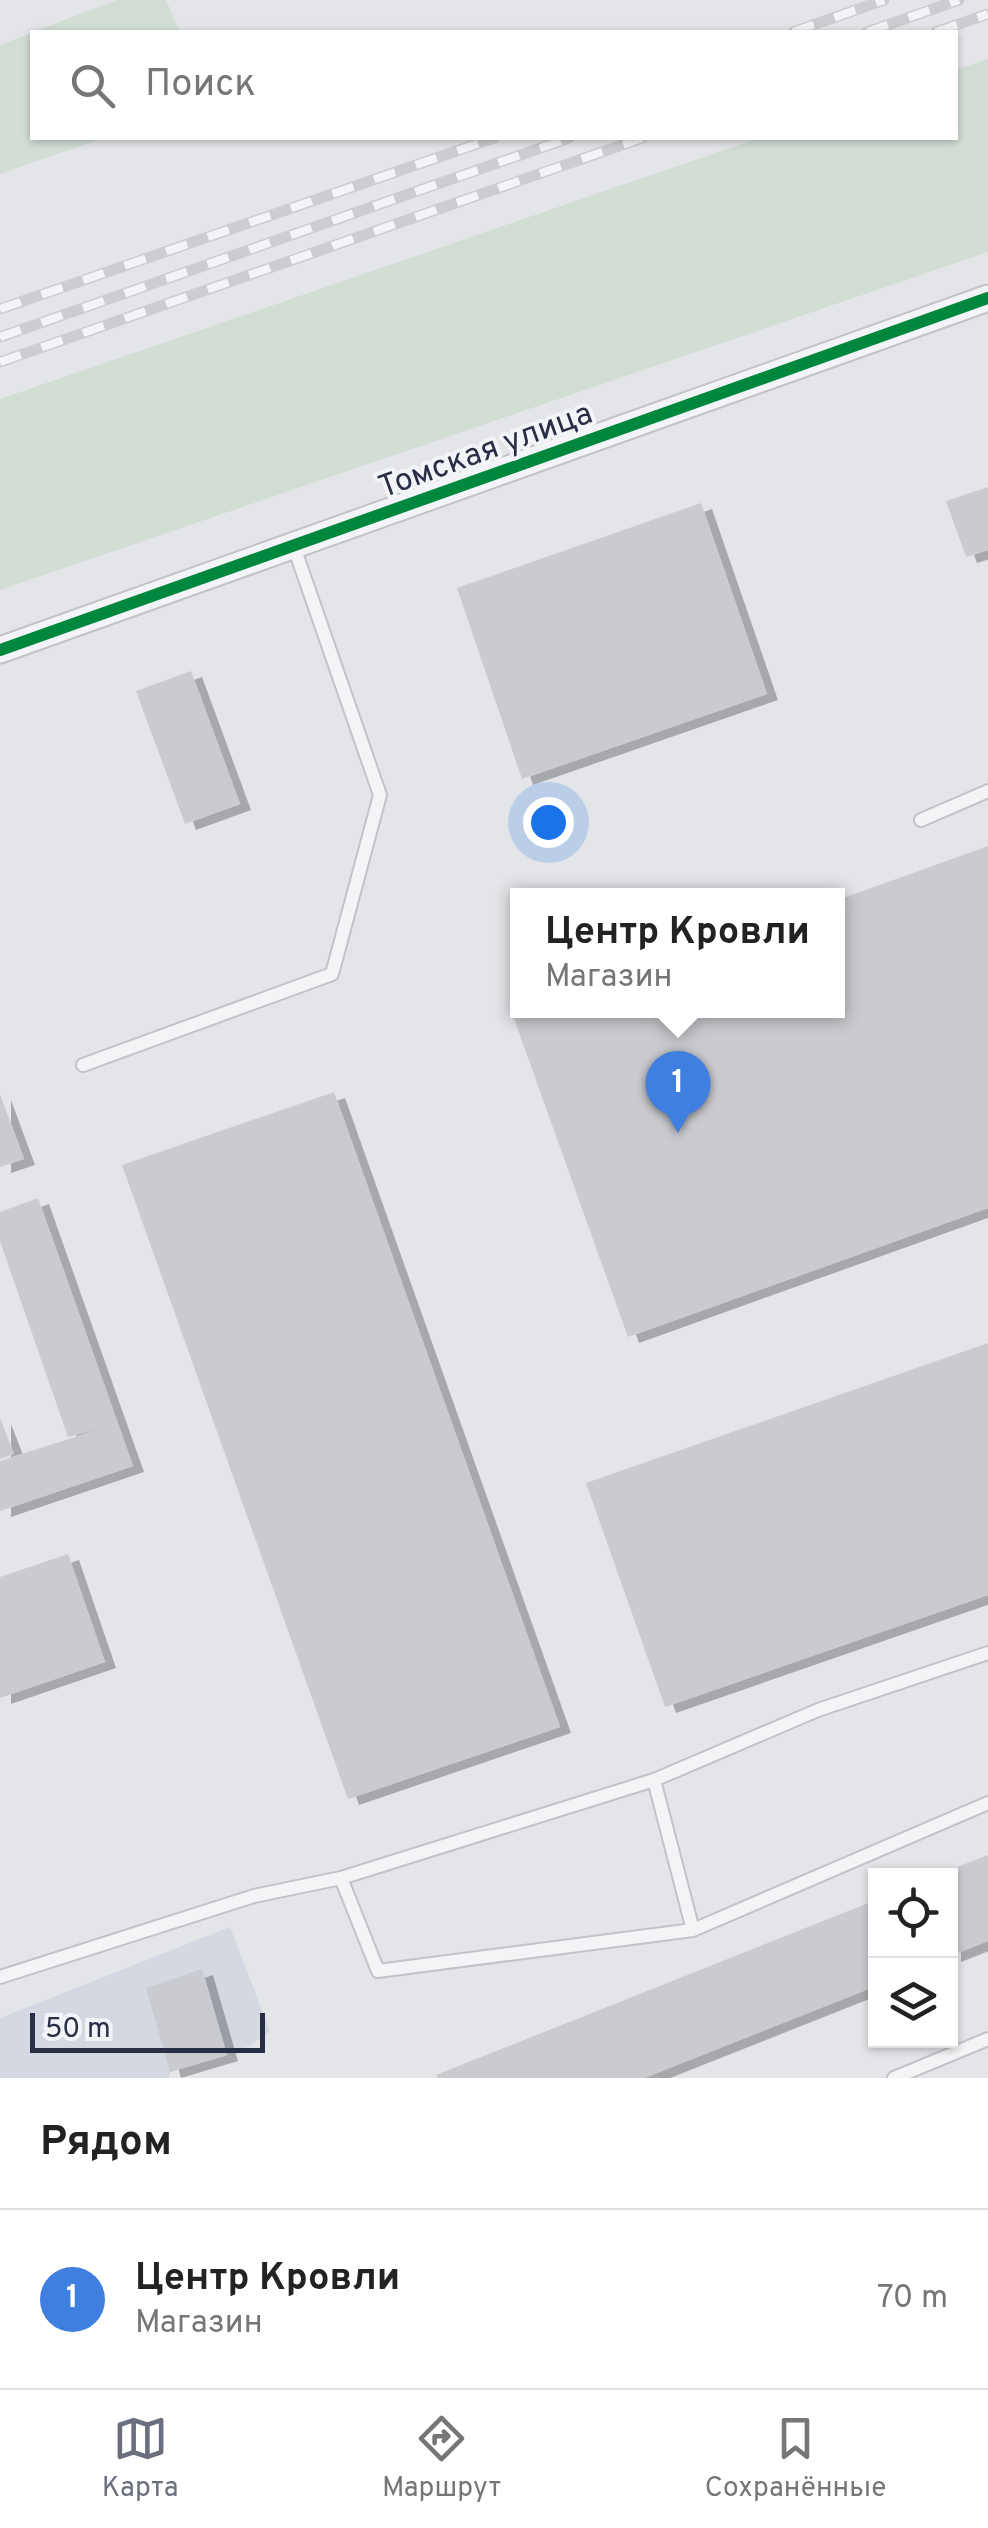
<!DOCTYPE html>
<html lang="ru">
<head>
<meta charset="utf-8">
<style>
  body { margin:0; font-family:Overpass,sans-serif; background:#f6f6f6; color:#222 }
  .controls { position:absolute; right:30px; bottom:30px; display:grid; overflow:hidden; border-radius:0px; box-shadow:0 2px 8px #0004 }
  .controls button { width:90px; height:90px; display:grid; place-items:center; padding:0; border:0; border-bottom:2px solid #e0e0e0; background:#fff; color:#222; font:50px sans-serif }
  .scale { position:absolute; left:30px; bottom:25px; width:235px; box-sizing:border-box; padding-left:10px; border:5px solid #282e45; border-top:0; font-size:28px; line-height:35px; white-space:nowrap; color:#282e45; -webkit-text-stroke:8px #f2f4f8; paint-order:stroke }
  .you { position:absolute; left:548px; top:822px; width:35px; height:35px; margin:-25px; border:8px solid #fff; border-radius:50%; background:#1a73e8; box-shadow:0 0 0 15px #1a73e833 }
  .badge { display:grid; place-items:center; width:65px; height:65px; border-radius:50%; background:#6a6e7e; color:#fff; font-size:32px; font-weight:700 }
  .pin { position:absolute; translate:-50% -82px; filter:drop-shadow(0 2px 5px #0008) }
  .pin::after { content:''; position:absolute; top:52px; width:35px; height:30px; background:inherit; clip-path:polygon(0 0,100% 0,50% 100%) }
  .popup { position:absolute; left:510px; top:888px; width:335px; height:130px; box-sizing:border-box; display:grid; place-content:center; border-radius:0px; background:#fff; filter:drop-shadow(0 2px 8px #0005); font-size:32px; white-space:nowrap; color:#767676 }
  .popup b { font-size:38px; color:#222 }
  .popup::after { content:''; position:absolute; left:50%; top:100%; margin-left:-20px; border:20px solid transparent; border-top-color:#fff }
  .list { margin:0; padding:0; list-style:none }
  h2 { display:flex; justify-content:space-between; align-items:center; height:130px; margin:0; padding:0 40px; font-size:42px }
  h2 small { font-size:32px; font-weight:400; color:#767676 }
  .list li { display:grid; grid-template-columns:65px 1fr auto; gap:30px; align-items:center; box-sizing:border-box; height:180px; padding:0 40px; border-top:2px solid #e0e0e0 }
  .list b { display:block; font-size:38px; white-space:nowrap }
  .list p { margin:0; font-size:32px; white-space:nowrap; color:#767676 }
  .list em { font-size:32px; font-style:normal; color:#767676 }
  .icon { flex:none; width:55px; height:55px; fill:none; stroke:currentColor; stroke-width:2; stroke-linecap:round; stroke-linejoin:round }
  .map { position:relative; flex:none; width:988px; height:2078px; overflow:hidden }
  .search { position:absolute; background:#fff; box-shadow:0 2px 8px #0004; left:30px; right:30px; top:30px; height:110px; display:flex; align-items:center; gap:25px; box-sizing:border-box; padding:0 35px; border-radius:0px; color:#767676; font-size:38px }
  .sheet { height:310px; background:#fff }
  nav { display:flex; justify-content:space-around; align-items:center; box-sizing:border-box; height:140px; border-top:2px solid #e0e0e0; background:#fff; font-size:28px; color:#767676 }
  nav a { display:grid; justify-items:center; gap:5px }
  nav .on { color:#6a6e7e }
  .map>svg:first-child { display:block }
  .built { fill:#d4d8e0 }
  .green { fill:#d2ddd4 }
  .building { fill:#cacbd0; filter:url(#shadow) }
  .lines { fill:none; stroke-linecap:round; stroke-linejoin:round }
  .service-casing { stroke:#c2c3c7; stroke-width:16 }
  .minor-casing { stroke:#c2c3c7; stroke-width:29 }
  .service { stroke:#f3f4f6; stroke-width:12 }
  .minor { stroke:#f3f4f6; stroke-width:25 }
  .rail-casing { stroke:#cccdd1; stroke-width:11 }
  .rail { stroke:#f2f4f8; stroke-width:8; stroke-dasharray:22; stroke-linecap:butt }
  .cycleway-casing { stroke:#f2f4f8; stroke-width:19 }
  .cycleway { stroke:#00873e; stroke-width:12 }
  .labels { text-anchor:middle; stroke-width:8; stroke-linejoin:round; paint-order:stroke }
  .street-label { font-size:32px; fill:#282e45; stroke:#f2f4f8 }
</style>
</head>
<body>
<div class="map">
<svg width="988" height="2078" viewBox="0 0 988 2078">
  <defs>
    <filter id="shadow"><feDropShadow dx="11" dy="6" stdDeviation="0" flood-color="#0004"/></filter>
  </defs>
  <rect width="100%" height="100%" fill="#e4e5e9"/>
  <!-- built -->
  <path class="built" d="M230 1927 270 2031 250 2046 170 2072 169 2078H0V2018Z"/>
  <!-- green -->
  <path class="green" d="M117 0H166L180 32H33Z
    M32 33V138H103L0 174V45Z
    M988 59V252L0 590V399L759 138H956V70Z"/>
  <!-- building -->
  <path class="building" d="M988 487V550L966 557 946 501Z
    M701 503 767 694 522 779 457 588Z
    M191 671 240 804 185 824 136 691Z
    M988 846V1208L628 1337 513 1016 530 1010H838V900Z
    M334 1092 560 1727 348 1799 122 1165Z
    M0 1094 24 1159 0 1167Z
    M38 1198 133 1466 0 1511V1461L109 1426 68 1437 0 1241V1212Z
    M988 1343V1595L665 1707 586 1483Z
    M0 1418 14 1454 0 1459Z
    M68 1554 105 1662 0 1698V1577Z
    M988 1855V1941L950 1956V1876L937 1875Z
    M876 1900V1986L644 2078H438L436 2075Z
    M202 1969 227 2055 170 2072 146 1988Z"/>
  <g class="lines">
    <defs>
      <path id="service" d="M921 820 988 791
        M83 1065 332 974 380 795 294 547
        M654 1780 693 1930
        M341 1878 654 1780 818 1710 988 1653
        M0 1977 254 1896 341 1878 378 1971 693 1930 988 1803
        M894 2078 988 2039"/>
      <path id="minor" d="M0 650 988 298"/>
    </defs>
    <!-- service casing -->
    <use href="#service" class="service-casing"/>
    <!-- minor casing -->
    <use href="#minor" class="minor-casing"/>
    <!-- service -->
    <use href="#service" class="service"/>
    <!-- minor -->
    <use href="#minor" class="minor"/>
    <defs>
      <path id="rail" d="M793 32 884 0
        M867 32 959 0
        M936 32 988 14
        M0 309 494 138
        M0 337 569 138
        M0 362 642 138"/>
    </defs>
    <!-- rail casing -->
    <use href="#rail" class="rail-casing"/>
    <!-- rail -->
    <use href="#rail" class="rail"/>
    <defs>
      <path id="cycleway" d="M0 650 988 298"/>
    </defs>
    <!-- cycleway casing -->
    <use href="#cycleway" class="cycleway-casing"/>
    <!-- cycleway -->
    <use href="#cycleway" class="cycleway"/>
  </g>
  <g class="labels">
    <!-- street labels -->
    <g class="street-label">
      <text transform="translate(485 449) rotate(-20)" y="11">Томская улица</text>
    </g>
  </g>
</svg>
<div class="controls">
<button><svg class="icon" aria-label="locate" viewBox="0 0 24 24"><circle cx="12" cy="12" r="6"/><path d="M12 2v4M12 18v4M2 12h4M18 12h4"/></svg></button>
<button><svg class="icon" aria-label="layers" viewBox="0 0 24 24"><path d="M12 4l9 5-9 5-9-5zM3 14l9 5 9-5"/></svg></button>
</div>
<div class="scale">50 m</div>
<div class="you"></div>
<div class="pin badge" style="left:678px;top:1133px;background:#3f7fe0">1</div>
<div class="popup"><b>Центр Кровли</b>Магазин</div>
<div class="search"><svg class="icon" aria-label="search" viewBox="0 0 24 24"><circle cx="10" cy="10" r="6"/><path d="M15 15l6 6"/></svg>Поиск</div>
</div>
<section class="sheet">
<h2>Рядом<small></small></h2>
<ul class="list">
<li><span class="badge" style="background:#3f7fe0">1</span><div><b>Центр Кровли</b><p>Магазин</p></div><em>70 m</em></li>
</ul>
</section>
<nav>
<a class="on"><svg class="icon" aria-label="map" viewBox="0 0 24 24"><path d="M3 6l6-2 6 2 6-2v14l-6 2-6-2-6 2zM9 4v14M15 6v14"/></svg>Карта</a>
<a><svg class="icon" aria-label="directions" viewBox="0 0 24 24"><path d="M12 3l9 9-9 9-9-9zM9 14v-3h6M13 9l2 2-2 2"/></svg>Маршрут</a>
<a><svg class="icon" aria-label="saved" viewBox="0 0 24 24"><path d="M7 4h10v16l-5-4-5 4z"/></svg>Сохранённые</a>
</nav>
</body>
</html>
